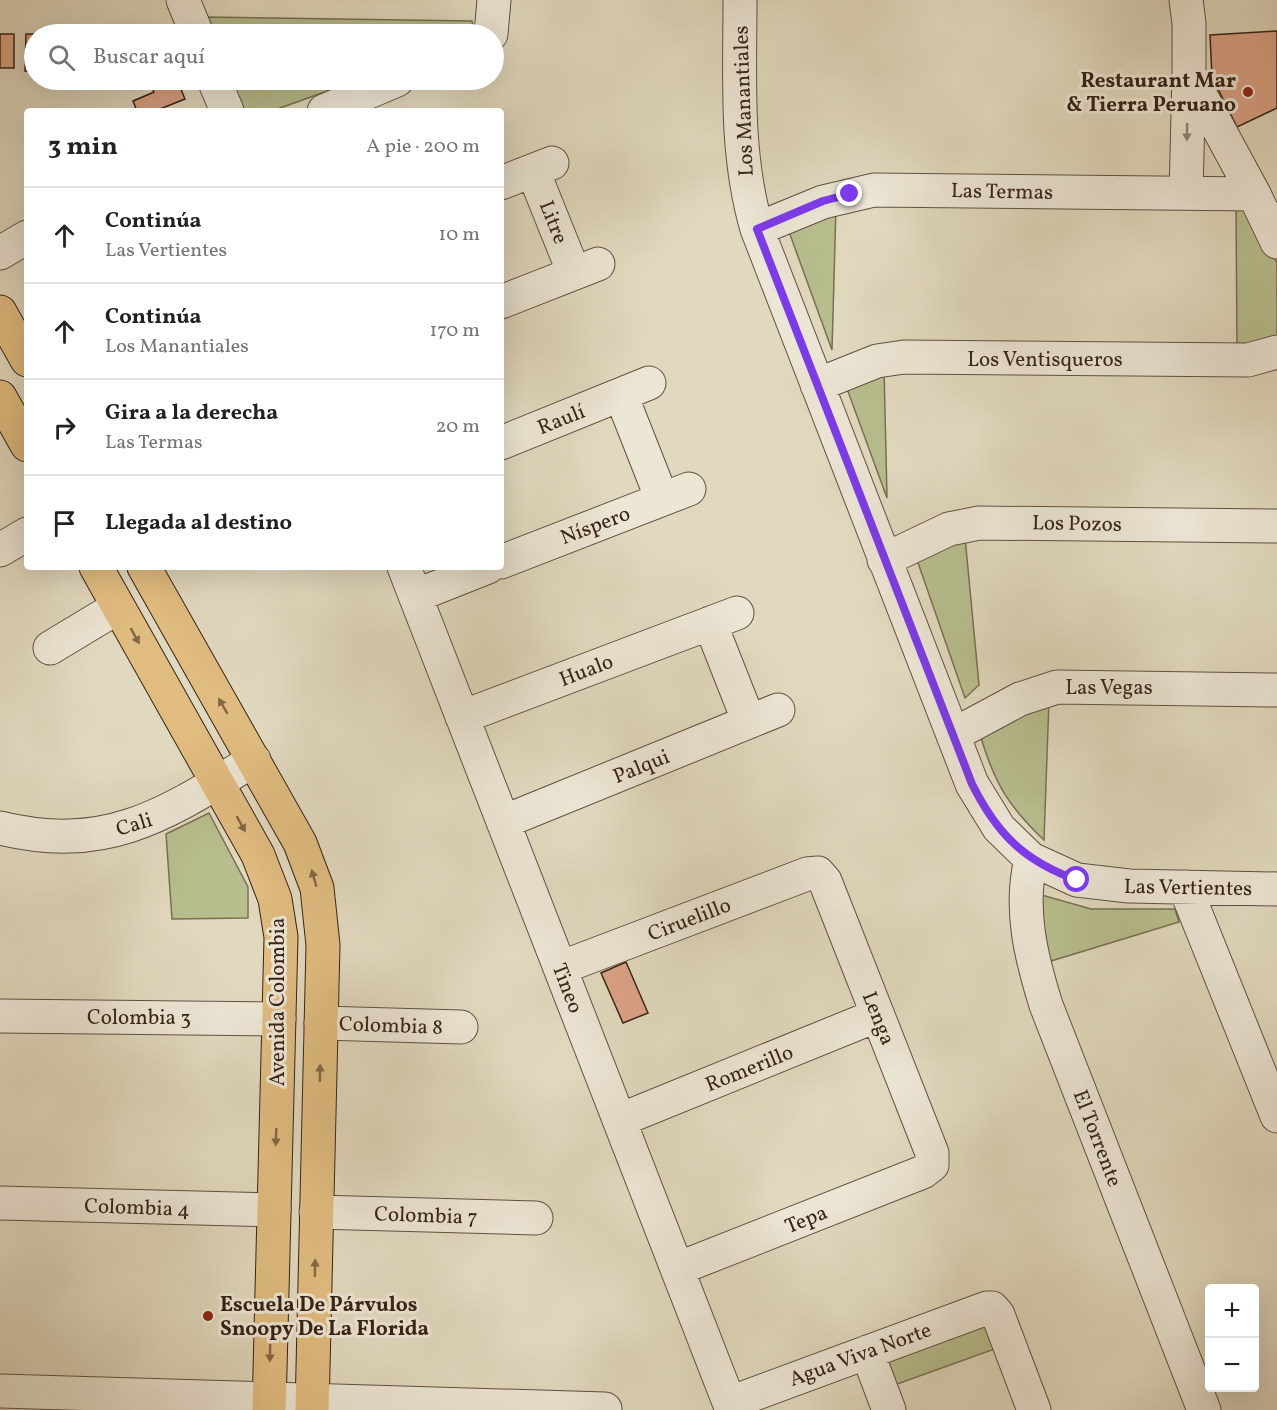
<!DOCTYPE html>
<html lang="es">
<head>
<meta charset="utf-8">
<style>
  body { margin:0; font-family:Vollkorn,serif; background:#f6f6f6; color:#202124 }
  .controls { position:absolute; right:18px; bottom:18px; display:grid; overflow:hidden; border-radius:6px; box-shadow:0 6px 24px #0002 }
  .controls button { width:54px; height:54px; display:grid; place-items:center; padding:0; border:0; border-bottom:2px solid #e0e0e0; background:#fff; color:#202124; font:30px sans-serif }
  .stop { position:absolute; width:18px; height:18px; margin:-14px; border:4px solid #7c3aed; border-radius:50%; background:#fff }
  .stop.end { background:#7c3aed; border-color:#fff; box-shadow:0 2px 6px #0008 }
  .list { margin:0; padding:0; list-style:none }
  h2 { display:flex; justify-content:space-between; align-items:center; height:78px; margin:0; padding:0 24px; font-size:26px }
  h2 small { font-size:20px; font-weight:400; color:#757577 }
  .list li { display:grid; grid-template-columns:39px 1fr auto; gap:18px; align-items:center; box-sizing:border-box; height:96px; padding:0 24px; border-top:2px solid #e0e0e0 }
  .list b { display:block; font-size:22px; white-space:nowrap }
  .list p { margin:0; font-size:20px; white-space:nowrap; color:#757577 }
  .list em { font-size:20px; font-style:normal; color:#757577 }
  .icon { flex:none; width:33px; height:33px; fill:none; stroke:currentColor; stroke-width:2; stroke-linecap:round; stroke-linejoin:round }
  .map { position:relative; flex:none; width:1277px; height:1410px; overflow:hidden }
  .search { position:absolute; background:#fff; box-shadow:0 6px 24px #0002; left:24px; top:24px; width:480px; height:66px; display:flex; align-items:center; gap:15px; box-sizing:border-box; padding:0 21px; border-radius:33px; color:#757577; font-size:22px }
  .panel { position:absolute; background:#fff; box-shadow:0 6px 24px #0002; left:24px; top:108px; width:480px; height:462px; border-radius:6px }
  .map>svg:first-child { display:block }
  .green { fill:#b8be8e; stroke:#787052; stroke-width:1.5 }
  .building { fill:#dca387; stroke:#372317; stroke-width:1.5 }
  .lines { fill:none; stroke-linecap:round; stroke-linejoin:round }
  .minor-casing { stroke:#625041; stroke-width:35 }
  .major-casing { stroke:#372317; stroke-width:35 }
  .minor { stroke:#ece6d5; stroke-width:33 }
  .major { stroke:#e0bc80; stroke-width:33 }
  .oneway { fill:#928476 }
  .oneway2 { fill:#836846 }
  .route { stroke:#7c3aed; stroke-width:8 }
  .poi-dot { fill:#8f2418; stroke:#ece6d5; stroke-width:2 }
  .labels { text-anchor:middle; stroke-width:6; stroke-linejoin:round; paint-order:stroke }
  .poi-label { font-size:21px; font-weight:bold; fill:#372317; stroke:#ece6d5; text-anchor:end }
  .street-label { font-size:21px; fill:#372317; stroke:#ece6d5 }
</style>
</head>
<body>
<div class="map">
<svg width="1277" height="1410" viewBox="0 0 1277 1410">
  <rect width="100%" height="100%" fill="#e1d9bf"/>
  <filter id="stains"><feTurbulence type="fractalNoise" baseFrequency=".00333" numOctaves="4"/><feColorMatrix values="0 0 0 0 .2 0 0 0 0 .09 0 0 0 0 .02 0 0 0 .5 -.17"/></filter>
  <radialGradient id="worn" r=".72"><stop offset=".6" stop-color="#630" stop-opacity="0"/><stop offset="1" stop-color="#630" stop-opacity=".3"/></radialGradient>
  <!-- green -->
  <path class="green" d="M204 17 472 21 475 34H211Z
    M230 80H358L272 111H243Z
    M1236 206 1250 207 1277 263V343L1237 350Z
    M836 207 832 350 788 229Z
    M884 368 887 498 846 386Z
    M965 537 979 685 965 698 916 557Z
    M1049 700 1044 840C1009 807 995 784 981 738Z
    M209 813 248 887V918L172 919 166 834Z
    M1031 892 1091 909H1175L1179 922 1051 961 1036 928Z
    M979 1316 1003 1346 889 1387 887 1350Z"/>
  <!-- building -->
  <path class="building" d="M1277 31V108L1237 127 1212 77 1210 35Z
    M0 34H14V68H0Z
    M26 34H59H34V71H25Z
    M148 80H177L185 99 155 111H137L133 101 154 92Z
    M626 962 648 1013 623 1023 601 973Z"/>
  <g class="lines">
    <defs>
      <path id="minor" d="M183 0 197 34
        M740 0C740 77 735 154 757 229L972 784 999 828 1031 859 1077 880 1129 886 1277 889
        M1186 0 1189 23V74L1254 194 1277 242
        M491 34 494 0
        M214 80 227 111
        M324 111 397 80
        M533 171 574 273
        M501 183 552 163
        M1186 193 1189 76
        M757 229 823 202 874 190 1254 194
        M0 253 27 237
        M501 302 598 264
        M817 385 877 361 904 357 1248 360 1277 352
        M621 395 662 499
        M501 443 649 383
        M0 550 27 534
        M884 560 949 529 979 523 1277 526
        M501 562 689 489
        M404 567 732 1410
        M415 596 488 567
        M710 623 749 722
        M50 648 118 607
        M462 717 737 613
        M953 735 1020 699 1057 687 1277 690
        M503 822 778 710
        M0 828C108 854 166 814 254 760
        M1031 859C1019 909 1031 957 1046 1005L1204 1410
        M1185 887 1277 1116
        M560 968 807 874 818 873 825 881 932 1153V1165L923 1172 677 1269
        M0 1016 279 1019
        M321 1023 461 1027
        M620 1120 878 1015
        M0 1203 274 1210
        M316 1212 536 1218
        M867 1352 889 1410
        M0 1391 605 1409
        M730 1403 987 1308H992L998 1315 1034 1410"/>
      <path id="major" d="M0 312 27 360
        M0 397 27 445
        M96 567 258 855 275 899 281 937 269 1410
        M144 567 300 843 317 888 323 945 312 1410"/>
    </defs>
    <!-- minor casing -->
    <use href="#minor" class="minor-casing"/>
    <!-- major casing -->
    <use href="#major" class="major-casing"/>
    <!-- minor -->
    <use href="#minor" class="minor"/>
    <!-- major -->
    <use href="#major" class="major"/>
  </g>
  <!-- one-way arrows -->
  <defs><path id="oneway-solid" d="M-6-.8H1V-3.2L6.5 0L1 3.2V.8H-6Z" transform="scale(1.5)"/></defs>
  <use class="oneway" href="#oneway-solid" transform="translate(1187 132) rotate(91)"/>
  <g class="oneway2">
    <use href="#oneway-solid" transform="translate(135 636) rotate(61)"/>
    <use href="#oneway-solid" transform="translate(223 706) rotate(-120)"/>
    <use href="#oneway-solid" transform="translate(241 824) rotate(61)"/>
    <use href="#oneway-solid" transform="translate(314 878) rotate(-106)"/>
    <use href="#oneway-solid" transform="translate(320 1073) rotate(-89)"/>
    <use href="#oneway-solid" transform="translate(276 1137) rotate(92)"/>
    <use href="#oneway-solid" transform="translate(315 1268) rotate(-89)"/>
    <use href="#oneway-solid" transform="translate(270 1353) rotate(91)"/>
  </g>
  <g class="lines">
    <!-- route -->
    <path class="route" d="M850 194 823 201 757 229 972 784C997 834 1024 861 1077 880"/>
  </g>
  <!-- markers -->
  <g class="poi-dot">
    <circle cx="1248" cy="92" r="6"/>
    <circle cx="208" cy="1316" r="6"/>
  </g>
  <g class="labels">
    <!-- poi labels -->
    <g class="poi-label">
      <text x="1236" y="87">Restaurant Mar<tspan x="1236" dy="24">&amp; Tierra Peruano</tspan></text>
      <text x="220" y="1311" text-anchor="start">Escuela De Párvulos<tspan x="220" dy="24">Snoopy De La Florida</tspan></text>
    </g>
    <!-- street labels -->
    <g class="street-label">
      <text transform="translate(743 101) rotate(-92)" y="7">Los Manantiales</text>
      <text transform="translate(1002 191) rotate(1)" y="7">Las Termas</text>
      <text transform="translate(554 222) rotate(68)" y="7">Litre</text>
      <text x="1045" y="366">Los Ventisqueros</text>
      <text transform="translate(561 419) rotate(-22)" y="7">Raulí</text>
      <text transform="translate(1077 523) rotate(1)" y="7">Los Pozos</text>
      <text transform="translate(595 525) rotate(-21)" y="7">Níspero</text>
      <text transform="translate(586 670) rotate(-21)" y="7">Hualo</text>
      <text x="1109" y="694">Las Vegas</text>
      <text transform="translate(641 766) rotate(-22)" y="7">Palqui</text>
      <text transform="translate(134 824) rotate(-17)" y="7">Cali</text>
      <text transform="translate(1188 887) rotate(1)" y="7">Las Vertientes</text>
      <text transform="translate(689 919) rotate(-21)" y="7">Ciruelillo</text>
      <text transform="translate(568 988) rotate(69)" y="7">Tineo</text>
      <text transform="translate(277 1002) rotate(-90)" y="7">Avenida Colombia</text>
      <text x="139" y="1024">Colombia 3</text>
      <text transform="translate(879 1018) rotate(68)" y="7">Lenga</text>
      <text transform="translate(391 1025) rotate(2)" y="7">Colombia 8</text>
      <text transform="translate(749 1068) rotate(-22)" y="7">Romerillo</text>
      <text transform="translate(1098 1138) rotate(69)" y="7">El Torrente</text>
      <text transform="translate(137 1207) rotate(2)" y="7">Colombia 4</text>
      <text transform="translate(426 1215) rotate(2)" y="7">Colombia 7</text>
      <text transform="translate(806 1219) rotate(-22)" y="7">Tepa</text>
      <text transform="translate(860 1354) rotate(-20)" y="7">Agua Viva Norte</text>
    </g>
  </g>
  <rect width="100%" height="100%" filter="url(#stains)"/>
  <rect width="100%" height="100%" fill="url(#worn)"/>
</svg>
<div class="controls">
<button>+</button>
<button>−</button>
</div>
<div class="stop" style="left:1077px;top:880px"></div>
<div class="stop end" style="left:850px;top:194px"></div>
<div class="search"><svg class="icon" aria-label="search" viewBox="0 0 24 24"><circle cx="10" cy="10" r="6"/><path d="M15 15l6 6"/></svg>Buscar aquí</div>
<section class="panel">
<h2>3 min<small>A pie · 200 m</small></h2>
<ul class="list">
<li><svg class="icon" aria-label="ahead" viewBox="0 0 24 24"><path d="M12 20V5M6 11l6-6 6 6"/></svg><div><b>Continúa</b><p>Las Vertientes</p></div><em>10 m</em></li>
<li><svg class="icon" aria-label="ahead" viewBox="0 0 24 24"><path d="M12 20V5M6 11l6-6 6 6"/></svg><div><b>Continúa</b><p>Los Manantiales</p></div><em>170 m</em></li>
<li><svg class="icon" aria-label="right" viewBox="0 0 24 24"><path d="M7 20v-9h11M14 6l5 5-5 5"/></svg><div><b>Gira a la derecha</b><p>Las Termas</p></div><em>20 m</em></li>
<li><svg class="icon" aria-label="arrive" viewBox="0 0 24 24"><path d="M6 21V4h12l-3 4 3 4H6"/></svg><div><b>Llegada al destino</b></div></li>
</ul>
</section>
</div>
</body>
</html>
